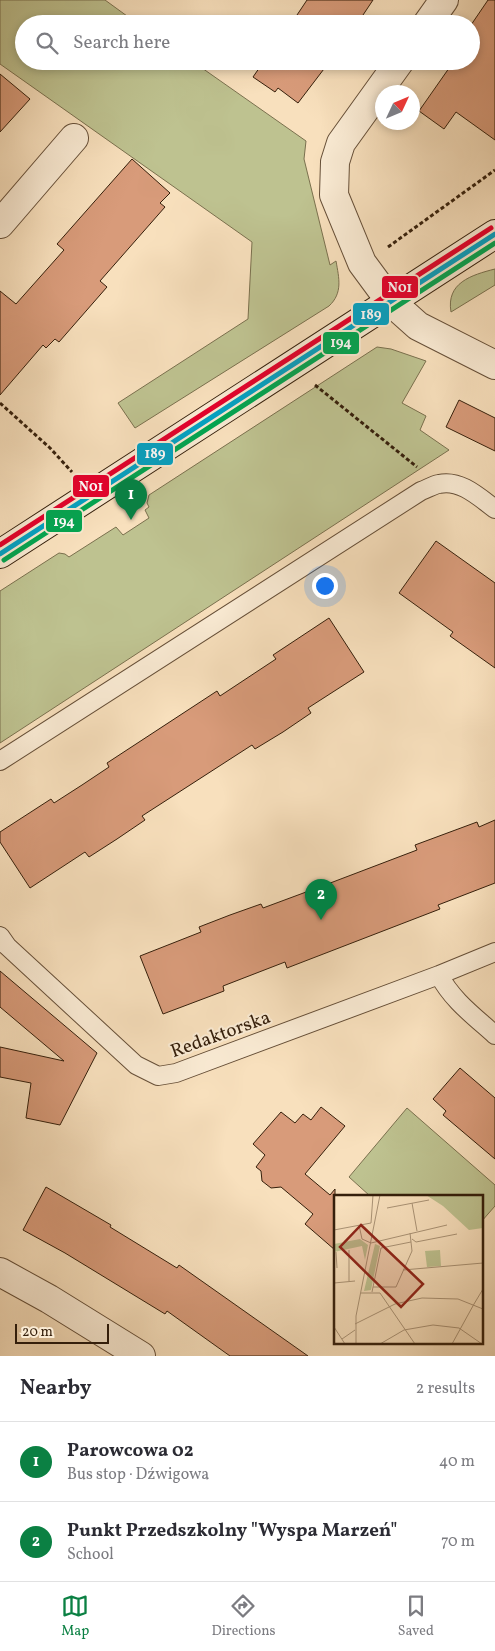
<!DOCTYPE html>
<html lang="en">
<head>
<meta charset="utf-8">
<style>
  body { margin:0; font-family:Vollkorn,serif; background:#f2f2f3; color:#2b2b33 }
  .compass { position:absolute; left:375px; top:85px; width:45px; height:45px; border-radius:50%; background:#fff; box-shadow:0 2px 8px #0003; rotate:46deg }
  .scale { position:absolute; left:15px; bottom:12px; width:94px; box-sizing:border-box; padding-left:5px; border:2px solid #351f0b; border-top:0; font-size:14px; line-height:18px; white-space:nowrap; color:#351f0b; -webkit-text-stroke:4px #faebd4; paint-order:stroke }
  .you { position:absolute; left:324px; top:585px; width:18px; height:18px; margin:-12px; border:4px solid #fff; border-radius:50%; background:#1a73e8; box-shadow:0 0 0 8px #1a73e833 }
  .badge { display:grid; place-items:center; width:32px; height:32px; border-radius:50%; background:#0b8043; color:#fff; font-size:16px; font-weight:700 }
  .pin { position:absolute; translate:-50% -41px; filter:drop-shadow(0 1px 2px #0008) }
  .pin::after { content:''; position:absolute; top:26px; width:18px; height:15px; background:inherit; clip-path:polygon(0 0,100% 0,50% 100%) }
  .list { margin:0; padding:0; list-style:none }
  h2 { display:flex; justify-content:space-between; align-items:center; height:65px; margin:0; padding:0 20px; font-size:21px }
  h2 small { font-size:16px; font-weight:400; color:#7c7c81 }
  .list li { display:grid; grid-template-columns:32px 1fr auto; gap:15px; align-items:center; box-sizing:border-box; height:80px; padding:0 20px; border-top:1px solid #e1e1e2 }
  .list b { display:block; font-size:19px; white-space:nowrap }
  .list p { margin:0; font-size:16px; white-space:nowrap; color:#7c7c81 }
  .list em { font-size:16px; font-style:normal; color:#7c7c81 }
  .icon { flex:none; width:28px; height:28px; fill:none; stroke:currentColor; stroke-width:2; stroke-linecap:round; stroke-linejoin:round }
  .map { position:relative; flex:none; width:495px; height:1356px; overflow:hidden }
  .search { position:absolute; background:#fff; box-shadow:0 2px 8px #0003; left:15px; right:15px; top:15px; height:55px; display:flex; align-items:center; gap:12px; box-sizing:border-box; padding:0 18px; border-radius:28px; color:#7c7c81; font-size:19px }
  .sheet { height:225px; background:#fff }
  nav { display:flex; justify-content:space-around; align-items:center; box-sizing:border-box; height:70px; border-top:1px solid #e1e1e2; background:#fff; font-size:14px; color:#7c7c81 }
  nav a { display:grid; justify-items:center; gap:2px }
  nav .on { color:#0b8043 }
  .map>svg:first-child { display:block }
  .green { fill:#bec290; stroke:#7a704e }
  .building { fill:#d89b7a; stroke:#351f0b }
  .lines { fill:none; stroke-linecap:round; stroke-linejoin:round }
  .service-casing { stroke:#664f38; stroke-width:20 }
  .minor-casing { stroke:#664f38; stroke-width:30 }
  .secondary-casing { stroke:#351f0b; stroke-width:30 }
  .path { stroke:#351f0b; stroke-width:3; stroke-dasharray:4 2.5; stroke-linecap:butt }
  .service { stroke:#faebd4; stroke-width:18 }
  .minor { stroke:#faebd4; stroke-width:28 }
  .secondary { stroke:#faebd4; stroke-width:28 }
  .bus-1-casing { stroke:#faebd4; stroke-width:9 }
  .bus-2-casing { stroke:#faebd4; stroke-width:9 }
  .bus-3-casing { stroke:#faebd4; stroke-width:9 }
  .bus-1 { stroke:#03a2c4; stroke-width:5 }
  .bus-2 { stroke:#00a651; stroke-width:5 }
  .bus-3 { stroke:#e4002b; stroke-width:5 }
  .labels { text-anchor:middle; stroke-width:4; stroke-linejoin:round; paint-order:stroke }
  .street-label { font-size:19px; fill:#351f0b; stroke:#faebd4 }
  .inset-road { fill:none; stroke:#aa9376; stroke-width:1 }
  .view { fill:#8f2418; fill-opacity:0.15; stroke:#8f2418; stroke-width:2.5 }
  .inset-edge { fill:none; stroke:#351f0b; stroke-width:2.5 }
  .line-badge { stroke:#faebd4; stroke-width:2 }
  .badge-label { font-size:14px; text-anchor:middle; font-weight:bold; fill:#fff }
</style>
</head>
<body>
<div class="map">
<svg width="495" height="1356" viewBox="0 0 495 1356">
  <rect width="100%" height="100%" fill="#f8e0bd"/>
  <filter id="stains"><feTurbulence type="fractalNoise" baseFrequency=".004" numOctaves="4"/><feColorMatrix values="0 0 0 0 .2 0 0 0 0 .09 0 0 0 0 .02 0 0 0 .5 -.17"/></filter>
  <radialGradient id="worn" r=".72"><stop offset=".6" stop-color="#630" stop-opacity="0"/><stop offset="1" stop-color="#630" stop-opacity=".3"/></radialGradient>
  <!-- green -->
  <path class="green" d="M0 0H105L138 24H24V61H192L306 141 304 159 330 265 336 261C339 278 343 293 329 306L135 428 118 403 248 319 252 242 0 64Z
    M495 269V285L451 312C446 283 471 275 495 269Z
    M377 347 391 349 426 361 402 403 426 416 420 430 449 450 0 743V591L59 553 65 554 69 557 116 527 123 535 149 518 145 510 149 507 147 503 149 495Z
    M407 1108 495 1185V1206L481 1222V1196H370L349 1177Z"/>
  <!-- building -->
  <path class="building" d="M307 0H373L357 24H291Z
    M488 0H495V140L456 112 444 129 419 111 454 61H471V25Z
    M264 61H330L298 103 278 88 275 92 253 77Z
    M0 74 30 99 0 132Z
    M132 159 170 193 160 203 165 207 100 281 107 287 59 342 55 339 46 348 43 345 0 395V291L16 304 64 250 57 244Z
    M459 400 495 418V451L446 427Z
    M436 541 495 583V668L450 636 453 632 399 593Z
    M329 618 364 672 308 708 311 713 283 732 255 749 252 745 142 816 145 820 117 839 89 857 85 852 30 888 0 842V832L51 799 54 803 82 785 109 767 107 763 217 691 220 696 276 659 273 655Z
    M495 820V883L438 905 440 909 287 968 285 962 223 986 224 991 163 1014 140 956 201 932 199 927 230 915 261 904 263 908 325 885 417 850 415 845 477 822 479 827Z
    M0 971 97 1053 60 1125 26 1118 31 1083 0 1077V1047L64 1061 0 1007Z
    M460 1068 495 1098V1159L443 1115 446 1111 433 1099Z
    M321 1107 345 1126 305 1174 330 1195 335 1189V1250L305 1224 313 1214 281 1187 271 1188 262 1181 261 1171 256 1167 265 1155 253 1144 281 1112 295 1123 303 1114 311 1120Z
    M46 1187 111 1225 110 1227 177 1268 179 1265 308 1356H230L167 1311 165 1314 65 1253 23 1230Z"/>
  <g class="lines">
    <defs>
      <path id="service" d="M0 761 421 491C427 489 433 485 439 484 460 479 479 497 495 509
        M0 936 7 946 136 1065 158 1076 176 1073 439 975 495 952
        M439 975C452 1000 474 1016 495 1035"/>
      <path id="minor" d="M427 24 444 0
        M400 61 341 143 335 162 334 195 362 263 390 301 418 326 495 365
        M0 224 74 138
        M0 1272 49 1299 141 1356"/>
      <path id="secondary" d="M0 554 495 234"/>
    </defs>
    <!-- service casing -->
    <use href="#service" class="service-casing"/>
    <!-- minor casing -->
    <use href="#minor" class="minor-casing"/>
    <!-- secondary casing -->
    <use href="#secondary" class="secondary-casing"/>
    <!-- path -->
    <path class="path" d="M388 247 495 170
      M315 385 417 467
      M0 403 50 448 72 472"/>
    <!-- service -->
    <use href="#service" class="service"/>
    <!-- minor -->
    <use href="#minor" class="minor"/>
    <!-- secondary -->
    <use href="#secondary" class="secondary"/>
    <defs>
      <path id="bus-1" d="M0 554 495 234"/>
      <path id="bus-2" d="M4 560 495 243"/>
      <path id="bus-3" d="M0 545 491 228"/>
    </defs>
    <!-- bus-1 casing -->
    <use href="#bus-1" class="bus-1-casing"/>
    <!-- bus-2 casing -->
    <use href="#bus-2" class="bus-2-casing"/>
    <!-- bus-3 casing -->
    <use href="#bus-3" class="bus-3-casing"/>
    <!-- bus-1 -->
    <use href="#bus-1" class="bus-1"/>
    <!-- bus-2 -->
    <use href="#bus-2" class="bus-2"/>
    <!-- bus-3 -->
    <use href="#bus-3" class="bus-3"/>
  </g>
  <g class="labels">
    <!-- street labels -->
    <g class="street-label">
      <text transform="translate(220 1033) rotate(-20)" y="7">Redaktorska</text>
    </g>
  </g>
  <!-- overview -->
  <g transform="translate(334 1195)">
    <rect width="149" height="149" fill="#f8e0bd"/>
    <path d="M92 0H149V33L135 35 109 11ZM26 44 34 50 31 65 28 51 0 57V49ZM41 49 46 51 37 95 30 96ZM106 55 107 71 93 72 91 56Z" fill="#bec290"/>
    <path class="inset-road" d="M78 8 83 36M53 13 95 5M25 30 28 44 37 48 113 30M0 35 37 28 39 0M78 44 82 47 123 39M2 57 3 73M69 75 149 68M15 86V55M0 88 21 86M39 92H62L78 56 77 47M38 97 47 53 77 47 76 38M27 98H46L81 149M140 109 149 94M21 129 61 109 88 103 124 104 149 114M0 132 11 149M8 144 21 135M22 149V121L46 0M46 149 70 135 99 130 125 133 148 149M118 149 140 109"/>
    <path class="view" d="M27 30 89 89 67 112 6 52Z"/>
    <rect width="149" height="149" class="inset-edge"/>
  </g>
  <g class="line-badge">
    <rect x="381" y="275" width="38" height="24" rx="5" fill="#e4002b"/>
    <rect x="352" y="302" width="38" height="24" rx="5" fill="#03a2c4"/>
    <rect x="322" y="331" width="38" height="24" rx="5" fill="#00a651"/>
    <rect x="136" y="442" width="38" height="24" rx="5" fill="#03a2c4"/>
    <rect x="72" y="474" width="38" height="24" rx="5" fill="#e4002b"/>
    <rect x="45" y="509" width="38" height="24" rx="5" fill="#00a651"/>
  </g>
  <g class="badge-label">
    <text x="400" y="292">N01</text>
    <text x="371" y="319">189</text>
    <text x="341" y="347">194</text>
    <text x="155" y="458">189</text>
    <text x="91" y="491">N01</text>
    <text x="64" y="526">194</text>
  </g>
  <rect width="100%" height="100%" filter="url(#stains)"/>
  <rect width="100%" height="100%" fill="url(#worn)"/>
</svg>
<svg class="compass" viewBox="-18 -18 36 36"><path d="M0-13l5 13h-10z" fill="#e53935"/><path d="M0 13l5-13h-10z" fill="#7c7c81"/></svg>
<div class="scale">20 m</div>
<div class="you"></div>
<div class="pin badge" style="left:131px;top:520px">1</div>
<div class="pin badge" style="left:321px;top:920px">2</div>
<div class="search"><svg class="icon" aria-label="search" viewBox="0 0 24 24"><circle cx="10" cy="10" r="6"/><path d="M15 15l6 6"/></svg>Search here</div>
</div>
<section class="sheet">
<h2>Nearby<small>2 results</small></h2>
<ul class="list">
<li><span class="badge">1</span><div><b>Parowcowa 02</b><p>Bus stop · Dźwigowa</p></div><em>40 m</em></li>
<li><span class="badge">2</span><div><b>Punkt Przedszkolny &quot;Wyspa Marzeń&quot;</b><p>School</p></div><em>70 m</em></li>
</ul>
</section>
<nav>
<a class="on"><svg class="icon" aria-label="map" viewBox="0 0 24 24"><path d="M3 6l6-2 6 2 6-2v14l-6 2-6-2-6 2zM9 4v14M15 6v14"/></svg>Map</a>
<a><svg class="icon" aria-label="directions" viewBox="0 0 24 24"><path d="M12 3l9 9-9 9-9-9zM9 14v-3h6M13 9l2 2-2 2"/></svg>Directions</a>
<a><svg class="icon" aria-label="saved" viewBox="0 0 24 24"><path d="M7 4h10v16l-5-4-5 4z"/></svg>Saved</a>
</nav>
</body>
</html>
